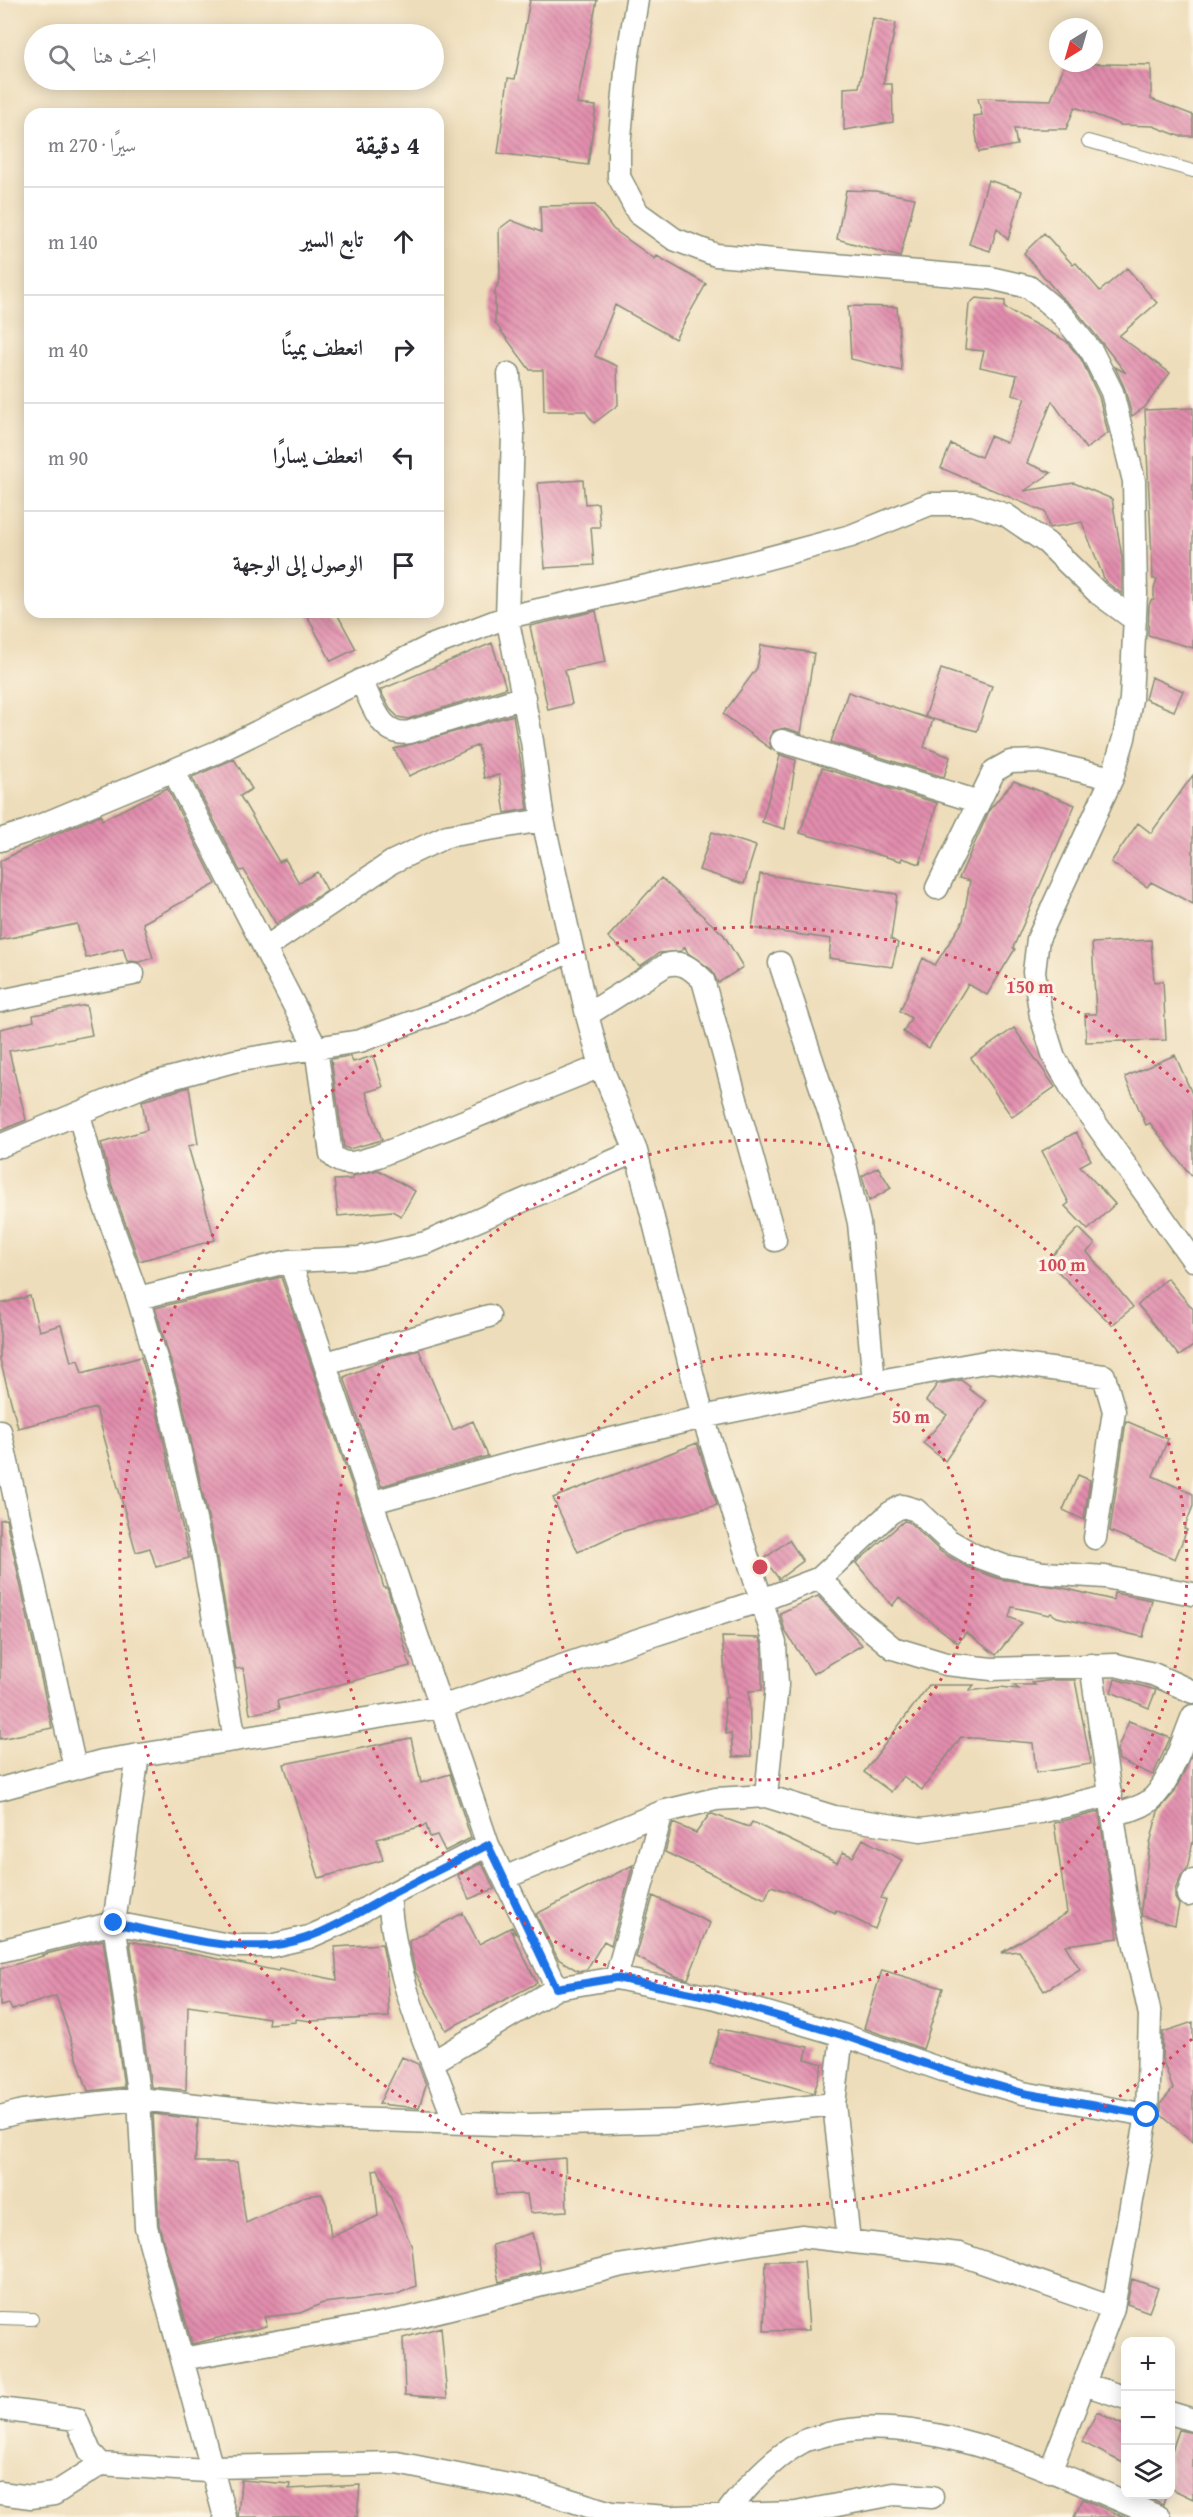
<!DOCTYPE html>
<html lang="ar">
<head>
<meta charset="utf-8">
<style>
  body { margin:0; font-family:"Gentium Book Plus",Amiri,serif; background:#f7f7f7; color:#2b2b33; direction:rtl }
  .controls { position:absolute; right:18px; bottom:18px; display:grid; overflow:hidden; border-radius:12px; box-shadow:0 3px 15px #0003 }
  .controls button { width:54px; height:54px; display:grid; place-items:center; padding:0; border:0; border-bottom:2px solid #e1e1e2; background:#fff; color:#2b2b33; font:30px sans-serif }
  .compass { position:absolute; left:1049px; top:18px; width:54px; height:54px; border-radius:50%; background:#fff; box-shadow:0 3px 15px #0003; rotate:217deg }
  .stop { position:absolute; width:18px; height:18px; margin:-14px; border:4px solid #1a73e8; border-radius:50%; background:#fff }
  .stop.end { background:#1a73e8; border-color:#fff; box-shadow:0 2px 6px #0008 }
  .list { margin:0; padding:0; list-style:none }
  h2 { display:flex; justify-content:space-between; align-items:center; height:78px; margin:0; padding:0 24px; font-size:26px }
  h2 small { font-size:20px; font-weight:400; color:#7c7c81 }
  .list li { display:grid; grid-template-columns:39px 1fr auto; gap:18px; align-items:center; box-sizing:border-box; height:108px; padding:0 24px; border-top:2px solid #e1e1e2 }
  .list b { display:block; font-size:22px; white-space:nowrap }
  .list em { font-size:20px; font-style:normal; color:#7c7c81 }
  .icon { flex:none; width:33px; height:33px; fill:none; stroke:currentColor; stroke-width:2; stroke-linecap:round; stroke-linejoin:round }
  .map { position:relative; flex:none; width:1193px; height:2517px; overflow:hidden; direction:ltr }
  .search { position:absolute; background:#fff; box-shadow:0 3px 15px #0003; left:24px; top:24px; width:420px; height:66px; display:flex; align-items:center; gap:15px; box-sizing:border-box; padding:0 21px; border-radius:33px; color:#7c7c81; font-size:22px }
  .panel { position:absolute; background:#fff; box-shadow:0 3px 15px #0003; left:24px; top:108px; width:420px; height:510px; border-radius:18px; direction:rtl }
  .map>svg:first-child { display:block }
  .building { fill:url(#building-back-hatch) }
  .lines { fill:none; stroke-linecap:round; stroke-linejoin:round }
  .lane-casing { stroke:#868d77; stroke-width:14 }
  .street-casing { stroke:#868d77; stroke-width:25 }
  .lane { stroke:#fff; stroke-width:12 }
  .street { stroke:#fff; stroke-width:22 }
  .route { stroke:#1a73e8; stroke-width:8 }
  .ring { fill:none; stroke:#d1495b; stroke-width:3; stroke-dasharray:3 6 }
  .centre { fill:#d1495b; stroke:#fcf5e5; stroke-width:3 }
  .ring-label { font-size:18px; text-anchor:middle; font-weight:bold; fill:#d1495b; stroke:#fcf5e5; stroke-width:6; stroke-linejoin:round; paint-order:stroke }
</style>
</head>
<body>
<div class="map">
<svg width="1193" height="2517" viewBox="0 0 1193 2517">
  <defs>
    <pattern id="building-back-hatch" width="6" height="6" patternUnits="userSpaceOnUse" patternTransform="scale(1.5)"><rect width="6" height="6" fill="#e28dad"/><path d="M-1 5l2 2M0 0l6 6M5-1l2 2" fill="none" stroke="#b7748e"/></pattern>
  </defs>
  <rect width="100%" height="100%" fill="#fcf5e5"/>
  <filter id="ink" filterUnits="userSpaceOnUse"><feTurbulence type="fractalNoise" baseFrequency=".0167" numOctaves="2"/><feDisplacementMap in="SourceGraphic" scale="12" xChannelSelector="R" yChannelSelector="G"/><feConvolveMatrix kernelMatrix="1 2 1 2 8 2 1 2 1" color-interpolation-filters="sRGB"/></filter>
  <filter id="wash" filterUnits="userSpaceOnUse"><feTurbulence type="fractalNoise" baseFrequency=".008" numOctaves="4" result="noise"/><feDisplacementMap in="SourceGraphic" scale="24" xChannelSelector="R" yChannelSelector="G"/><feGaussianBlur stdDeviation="1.35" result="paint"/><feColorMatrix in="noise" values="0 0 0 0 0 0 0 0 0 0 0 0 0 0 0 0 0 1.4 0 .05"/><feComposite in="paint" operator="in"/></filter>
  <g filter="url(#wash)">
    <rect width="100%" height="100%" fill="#eeddba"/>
    <g id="blocks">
      <!-- building -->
      <path class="building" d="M530 0H597L577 104 596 106 588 165 498 153 508 78 515 79Z
        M873 18 896 23 883 84H892L893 122 844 130V88L859 87Z
        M1065 63 1151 65V99L1193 115V136H1179L1153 126 1121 125 1075 107 1066 129H1014L1017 145 979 152 973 116 982 115 978 98 1051 100Z
        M988 180 1022 191 1008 240 997 228 990 251 969 244Z
        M846 190 875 191 915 198 900 257 837 239Z
        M595 205 613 229 655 259 657 256 706 284 675 339 615 305 595 356 617 366 618 405 594 423 585 411H544L543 370H530L495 323V291L500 279 499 229 511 220 541 232 540 206Z
        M1044 233 1073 265 1076 263 1100 291 1127 268 1157 303 1119 336 1170 373 1145 407 1132 416 1125 389 1115 367 1126 373 1074 308 1060 296 1024 253Z
        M976 298 1005 301V308L1066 341 1081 359 1099 397 1108 433 1086 449 1052 401 1027 463 1051 473 1024 491 1074 483 1112 499 1122 557V594L1105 581 1082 522 1049 528 1045 512 941 468 951 444 981 457 990 436 1007 443 1025 398 1012 395 1017 375 980 367 984 351 965 349 969 304Z
        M848 306 897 307 902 371 851 359Z
        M1193 408V648L1148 635 1149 606 1151 600H1154V589L1157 579H1153L1145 410Z
        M583 480 585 504 598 503 600 527H591L594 565 545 568 538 483Z
        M596 611 606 662 565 670 572 704 548 710 530 626Z
        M305 612H336L356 649 331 661Z
        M492 643 506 688 408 719 398 717 390 709 380 690Z
        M761 645 814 653 801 733 785 728 773 731 769 738 771 749 723 714 757 668Z
        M941 669 992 686 977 731 925 717Z
        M1151 677 1183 691 1174 711 1145 699Z
        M848 692 933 720 924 747 950 757 944 777 831 742Z
        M513 715 528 809 505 813 499 775 484 778 478 745 409 776 394 749Z
        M778 754 796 760 785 829 762 822 780 756Z
        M234 759 252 789 240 796 279 862 285 859 299 883 317 872 327 890 276 924 244 870 240 871 192 777Z
        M822 768 937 803 920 864 902 858 901 861 800 833Z
        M1193 775V904L1151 882 1147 887 1111 862 1138 823 1151 833Z
        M1014 781 1075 805 1013 948 1015 949 987 995 968 984 929 1048 903 1032 911 1018 900 1011 923 958 935 965 963 921 970 881 959 878 990 809Z
        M167 788 216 884 143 923 153 958 139 962 127 961 123 948 86 958 77 924 0 940V861L51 836 101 815 102 820Z
        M712 832 756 846 744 884 699 870Z
        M760 874 897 894 891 939 898 943 892 967 829 958 831 939 752 928Z
        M661 878 724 935 743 967 718 983 712 970 688 953 685 947 681 951 659 953 640 966 608 937Z
        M1151 940 1154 982 1163 981 1166 1040 1086 1042 1085 1014H1096L1092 943Z
        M86 1005 92 1035 9 1051 26 1120 0 1131V1029L34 1021 33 1015Z
        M1014 1028 1055 1087 1012 1117 971 1058Z
        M1175 1055 1193 1096V1178L1150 1123 1146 1125 1125 1077Z
        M350 1056 353 1062 373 1056 383 1087 366 1092 382 1140 349 1149 344 1147 331 1059Z
        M189 1087 198 1144 188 1146 215 1240 139 1261 112 1186 101 1143 147 1130 142 1101Z
        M1076 1132 1091 1160 1080 1166 1115 1204 1088 1230 1065 1206 1069 1203 1042 1151Z
        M878 1167 891 1188 869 1201 862 1176Z
        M378 1170 415 1191 401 1216 392 1211 338 1216 334 1180 353 1179 352 1176Z
        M1079 1228 1095 1244 1087 1252 1133 1307 1112 1325 1047 1261Z
        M281 1277 361 1512 384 1588H387L398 1621 410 1666 277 1701 279 1709 250 1714 243 1668 236 1669 215 1548 181 1396 155 1308Z
        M1167 1278 1193 1309V1346L1179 1356 1138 1305Z
        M30 1296 39 1331 61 1325 71 1362 78 1360 82 1373 141 1357 155 1402 189 1558 156 1567 150 1548 136 1552 96 1408 18 1428 0 1360V1304Z
        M419 1350 453 1430 473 1421 488 1456 381 1486 344 1377 387 1359Z
        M961 1380 970 1387 969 1389 986 1401 945 1461 923 1443 947 1415 926 1401 937 1384Z
        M1126 1421 1168 1439 1153 1476 1193 1494V1506L1184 1529 1187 1530 1175 1559 1110 1531Z
        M697 1443 717 1505 621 1532 578 1552 553 1498Z
        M1078 1475 1090 1480 1084 1520 1063 1510Z
        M6 1519 52 1728 0 1739V1520Z
        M904 1521 909 1522 941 1552 969 1568 1000 1579 1063 1588 1113 1600 1114 1593 1152 1600 1143 1637 1057 1617 1051 1613 1049 1615 1012 1607 1009 1617 1022 1623 996 1655 966 1632 958 1643 899 1597 892 1606 856 1563Z
        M789 1540 803 1561 779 1579 764 1559Z
        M818 1596 862 1645 813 1674 785 1631 780 1613Z
        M722 1637 759 1638 762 1645V1690L749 1691 751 1756 733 1757 731 1733 726 1734 724 1698H727Z
        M1115 1679 1156 1690 1149 1708 1111 1692Z
        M1054 1680H1075L1091 1764 1036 1773 1033 1743 961 1737 922 1790 903 1776 891 1792 864 1772 929 1685H974L969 1691 1000 1687 1019 1689 1014 1685H1035L1032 1683Z
        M1129 1721 1170 1738 1153 1775 1119 1760 1117 1750Z
        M411 1738 421 1783 450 1774 471 1838 445 1851 437 1835 430 1837 426 1825 377 1839 383 1860 319 1878 284 1764Z
        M1193 1753V1841L1187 1869 1181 1876 1175 1890V1898L1179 1905 1175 1925 1142 1916 1141 1908 1150 1844 1158 1811 1174 1793Z
        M1099 1812 1118 1938 1065 1945 1080 1969 1044 1991 1019 1951 1001 1953 1067 1913 1054 1823Z
        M712 1814 749 1827 752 1822 837 1863 843 1852 853 1857 863 1839 902 1860 881 1898 886 1900 875 1929 836 1910 835 1913 810 1899 771 1886 765 1899 665 1852 673 1823 696 1833 709 1815Z
        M482 1863 494 1889 469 1899 458 1875Z
        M633 1865 611 1945 604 1941 587 1969 578 1971 558 1959 536 1914Z
        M653 1896 710 1923 688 1979 675 1976 636 1957Z
        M463 1913 479 1944 512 1927 516 1934 511 1931 537 1983 446 2030 415 1971 409 1941Z
        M103 1940 124 2087 88 2091 56 1996 12 2010 9 2004 0 2006V1969L43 1956 42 1955Z
        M130 1941 278 1971 279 1968 337 1980 335 1947 382 1944 386 1964 389 2017 311 2021 296 2019V2022L268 2024 269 2018 188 2006 186 2090 151 2087Z
        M882 1970 943 1988 923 2049 864 2028Z
        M1193 2022V2142L1161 2115V2103L1173 2089 1162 2058 1163 2032Z
        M720 2029 808 2047 805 2059 823 2064 814 2093 710 2064Z
        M402 2057 418 2064 426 2085 419 2108 379 2104Z
        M153 2114 198 2119 195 2162H237L246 2223 306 2196 322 2194 327 2206 331 2237 378 2216 373 2170 378 2169 412 2247 416 2286 395 2295 323 2303 300 2313 264 2317 267 2326 192 2344 159 2225Z
        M565 2158 567 2211 530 2213 527 2194 496 2195 493 2164Z
        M532 2233 541 2271 499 2282 492 2245Z
        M766 2261H804L809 2330 764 2331Z
        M1132 2279 1158 2288 1149 2312 1127 2304Z
        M441 2327 447 2398 405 2395 403 2338Z
        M1097 2412 1125 2426V2464L1082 2442Z
        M1179 2430 1193 2433V2499L1170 2488V2456Z
        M241 2480 290 2484 289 2489 360 2485 357 2517H238Z
        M1141 2494H1166L1163 2504Z
        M1083 2499 1117 2514 1125 2517H1074Z"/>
    </g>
  </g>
  <g filter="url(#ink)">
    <use href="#blocks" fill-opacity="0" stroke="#868d77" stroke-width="1.5"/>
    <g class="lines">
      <defs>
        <path id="lane" d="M1088 141 1193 171
          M0 2318 32 2319"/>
        <path id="street" d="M637 0 627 61 619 148V177L638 213 674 239 716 255 990 278 1029 287 1063 316 1092 352 1112 392 1134 481 1136 594 1131 699 1124 738 1112 778 1038 939 1034 972 1041 1016 1054 1057 1076 1096 1193 1260
          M509 374 513 436 507 617 532 741 543 820 587 1015 601 1066 636 1151 703 1417 775 1643 777 1685 766 1796
          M361 680C372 702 380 738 410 732L524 697
          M782 741 979 802
          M173 770 316 1048 331 1154C345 1170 360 1161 378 1156L601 1066
          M0 840 25 832 217 752 431 646 507 617 742 565 851 536 930 504H973L1006 515 1047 543 1098 593 1135 620
          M937 888 994 771 1010 762 1039 761 1112 778
          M265 948 392 862 447 836 543 820
          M780 963 842 1151 859 1223 874 1382
          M0 1001 133 974
          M587 1015 666 965C682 960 692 969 703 980L775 1240
          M79 1114 99 1190 138 1298 168 1399 202 1551 235 1740
          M0 1146 146 1085 234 1061 360 1041 465 1003 571 950
          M290 1261 488 1845 557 1988
          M138 1298 290 1261 359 1258 426 1243 636 1151
          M326 1363 489 1316
          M0 1431 75 1768
          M373 1502 517 1462 703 1417 874 1382 991 1361 1104 1376 1114 1411 1095 1538
          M820 1578 853 1615 893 1648 946 1664 992 1669 1116 1665 1153 1674 1193 1692
          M138 1755 114 1923 139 2099 146 2227 225 2517
          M0 1789 102 1761 441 1707 638 1640 762 1600 820 1578 890 1513 902 1506 916 1510 948 1540 974 1555 1004 1566 1044 1573 1105 1577 1193 1594
          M1113 1814C1125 1811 1138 1809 1148 1802 1169 1788 1183 1739 1193 1716
          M504 1878 662 1812 716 1799 766 1796 834 1817 921 1830 1040 1812 1111 1795
          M389 1895C394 1977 427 2047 455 2122
          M1188 1895 1193 1881
          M0 1951 114 1923 234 1946H270L309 1937 343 1922 389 1895 488 1845
          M616 1978 662 1812
          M842 2035 834 2104 849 2241
          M433 2062 557 1988 616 1978 716 1998 842 2035 943 2070 1023 2093 1147 2115
          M0 2117 23 2111 139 2099 319 2118 527 2125 678 2121 834 2104
          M182 2359 410 2318 618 2266 801 2236 959 2254 1113 2308
          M1084 2384 1126 2398
          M0 2409 76 2419 90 2452 101 2464 206 2471 211 2467 397 2463 544 2492 611 2513 668 2517
          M1170 2413 1193 2420
          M1050 2472 1113 2308 1147 2115 1150 2015 1126 1904 1091 1665
          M0 2493 31 2497 54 2494 101 2464
          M726 2514C747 2486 771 2459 802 2442 809 2438 820 2437 828 2434 928 2408 1067 2478 1159 2517
          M676 2517 796 2513 894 2494 932 2497"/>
      </defs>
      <!-- lane casing -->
      <use href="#lane" class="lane-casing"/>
      <!-- street casing -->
      <use href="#street" class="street-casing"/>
      <!-- lane -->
      <use href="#lane" class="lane"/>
      <!-- street -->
      <use href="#street" class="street"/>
    </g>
  </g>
  <g class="lines" filter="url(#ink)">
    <!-- route -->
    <path class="route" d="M114 1923C164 1933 217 1949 268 1946 313 1943 352 1916 390 1895 422 1878 455 1862 488 1845L556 1988 616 1978 716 1998 842 2035 943 2070 1023 2093 1147 2115"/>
  </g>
  <!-- distance rings -->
  <g class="ring">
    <circle cx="760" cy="1567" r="213"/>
    <circle cx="760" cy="1567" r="427"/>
    <path d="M1192 2039A640 640 0 1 1 1192 1095"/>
  </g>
  <circle cx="760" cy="1567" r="9" class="centre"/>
  <g class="ring-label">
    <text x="1030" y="993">150 m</text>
    <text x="1062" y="1271">100 m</text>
    <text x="911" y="1423">50 m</text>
  </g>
</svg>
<div class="controls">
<button>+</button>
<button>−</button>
<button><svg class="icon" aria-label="layers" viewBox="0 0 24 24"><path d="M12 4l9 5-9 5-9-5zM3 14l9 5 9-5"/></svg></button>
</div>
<svg class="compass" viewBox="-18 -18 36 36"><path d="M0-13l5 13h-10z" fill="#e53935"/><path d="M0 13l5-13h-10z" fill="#7c7c81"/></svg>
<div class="stop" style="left:1147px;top:2115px"></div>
<div class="stop end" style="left:114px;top:1923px"></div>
<div class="search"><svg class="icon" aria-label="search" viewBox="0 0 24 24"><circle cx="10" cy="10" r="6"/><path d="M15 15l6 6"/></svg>ابحث هنا</div>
<section class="panel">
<h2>4 دقيقة<small>سيرًا · 270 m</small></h2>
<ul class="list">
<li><svg class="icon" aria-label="ahead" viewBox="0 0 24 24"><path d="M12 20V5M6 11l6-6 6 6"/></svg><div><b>تابع السير</b></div><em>140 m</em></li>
<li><svg class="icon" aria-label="right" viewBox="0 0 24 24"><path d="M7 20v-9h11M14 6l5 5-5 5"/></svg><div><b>انعطف يمينًا</b></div><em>40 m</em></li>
<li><svg class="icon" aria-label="left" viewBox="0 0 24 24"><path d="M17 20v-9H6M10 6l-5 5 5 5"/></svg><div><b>انعطف يسارًا</b></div><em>90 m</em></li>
<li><svg class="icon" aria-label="arrive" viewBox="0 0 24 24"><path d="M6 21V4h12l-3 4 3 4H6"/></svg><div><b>الوصول إلى الوجهة</b></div></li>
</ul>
</section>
</div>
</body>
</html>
